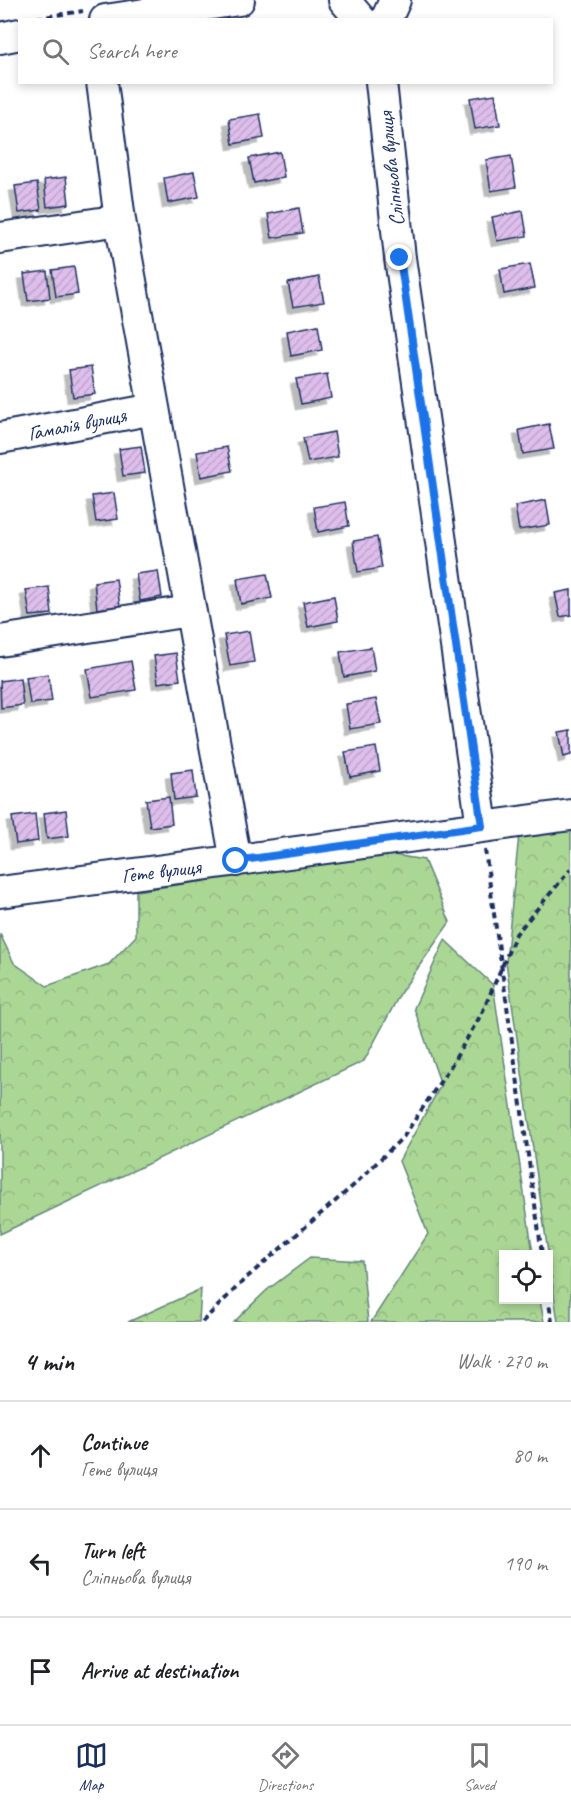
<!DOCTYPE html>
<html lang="en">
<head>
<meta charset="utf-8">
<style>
  body { margin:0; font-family:Caveat,sans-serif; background:#f6f6f6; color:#202124 }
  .controls { position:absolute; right:18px; bottom:18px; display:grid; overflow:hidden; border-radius:0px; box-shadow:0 3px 9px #0003 }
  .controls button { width:54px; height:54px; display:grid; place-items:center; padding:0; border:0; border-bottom:2px solid #e0e0e0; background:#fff; color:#202124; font:30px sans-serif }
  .stop { position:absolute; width:18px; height:18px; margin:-14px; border:4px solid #1a73e8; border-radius:50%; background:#fff }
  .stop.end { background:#1a73e8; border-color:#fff; box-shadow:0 2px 6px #0008 }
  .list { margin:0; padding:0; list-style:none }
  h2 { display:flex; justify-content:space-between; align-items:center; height:78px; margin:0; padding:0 24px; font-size:26px }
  h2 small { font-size:20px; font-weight:400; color:#757577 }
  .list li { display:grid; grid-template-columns:39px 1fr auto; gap:18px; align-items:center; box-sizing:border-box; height:108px; padding:0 24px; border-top:2px solid #e0e0e0 }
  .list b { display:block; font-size:22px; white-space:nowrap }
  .list p { margin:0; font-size:20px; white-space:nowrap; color:#757577 }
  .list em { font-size:20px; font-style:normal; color:#757577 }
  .icon { flex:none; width:33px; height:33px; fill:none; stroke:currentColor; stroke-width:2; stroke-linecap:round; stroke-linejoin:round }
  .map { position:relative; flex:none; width:571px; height:1322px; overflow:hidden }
  .search { position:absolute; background:#fff; box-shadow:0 3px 9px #0003; left:18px; right:18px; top:18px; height:66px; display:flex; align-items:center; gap:15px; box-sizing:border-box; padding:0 21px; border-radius:0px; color:#757577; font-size:22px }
  .sheet { height:402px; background:#fff }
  nav { display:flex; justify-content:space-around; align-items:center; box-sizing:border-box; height:84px; border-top:2px solid #e0e0e0; background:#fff; font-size:16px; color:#757577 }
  nav a { display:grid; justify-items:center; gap:3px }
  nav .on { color:#1b2f5e }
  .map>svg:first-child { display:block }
  .forest { fill:url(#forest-crowns); stroke:#63837a; stroke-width:1.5 }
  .building { fill:url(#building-hatch); stroke:#1b2f5e; stroke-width:1.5; filter:url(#shadow) }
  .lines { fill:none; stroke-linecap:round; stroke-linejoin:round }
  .minor-casing { stroke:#1b2f5e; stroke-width:34 }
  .path { stroke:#1b2f5e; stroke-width:4; stroke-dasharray:6 4.5; stroke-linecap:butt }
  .minor { stroke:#fff; stroke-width:30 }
  .route { stroke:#1a73e8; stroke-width:8 }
  .labels { text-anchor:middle; stroke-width:6; stroke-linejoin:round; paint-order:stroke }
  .street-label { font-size:21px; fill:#1b2f5e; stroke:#fff }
</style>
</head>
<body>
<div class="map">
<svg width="571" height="1322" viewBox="0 0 571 1322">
  <defs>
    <pattern id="forest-crowns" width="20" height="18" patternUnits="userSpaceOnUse" patternTransform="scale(1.5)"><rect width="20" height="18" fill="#abd795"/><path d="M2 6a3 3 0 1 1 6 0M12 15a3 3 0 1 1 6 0" fill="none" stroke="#93b983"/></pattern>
    <pattern id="building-hatch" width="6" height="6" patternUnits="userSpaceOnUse" patternTransform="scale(1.5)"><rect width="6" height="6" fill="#debeeb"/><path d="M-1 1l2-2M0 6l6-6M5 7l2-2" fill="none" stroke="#bea4cc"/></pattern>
    <filter id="shadow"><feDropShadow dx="-5.5" dy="5.5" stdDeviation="0" flood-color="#0004"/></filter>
  </defs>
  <rect width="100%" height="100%" fill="#fff"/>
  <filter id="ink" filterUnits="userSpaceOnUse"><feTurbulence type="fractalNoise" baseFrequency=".0167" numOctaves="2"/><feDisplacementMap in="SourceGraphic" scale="12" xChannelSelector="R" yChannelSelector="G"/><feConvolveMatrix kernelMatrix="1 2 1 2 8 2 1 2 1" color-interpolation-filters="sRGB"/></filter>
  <g filter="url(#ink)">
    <!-- forest -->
    <path class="forest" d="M571 829V1322H558L506 962 519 835Z
      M388 854 424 860 450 922 401 992 364 1061 0 1234V934L14 963 47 986 109 964 136 936V891Z
      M445 940 493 985 533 1254H504V1300H540L544 1322H371L428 1234 399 1161 441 1085 414 1008Z
      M310 1258 362 1261 368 1322H234L267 1290Z
      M201 1289 199 1322H128Z"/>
    <!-- building -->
    <path class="building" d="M495 94 500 125 475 129 470 98Z
      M260 114 264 138 233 144 229 119Z
      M280 152 284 177 254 183 249 158Z
      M511 156 516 187 491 191 486 160Z
      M194 172 199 197 168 203 164 178Z
      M66 177 69 204 47 207 44 180Z
      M37 183 41 210 19 213 15 186Z
      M299 208 303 233 272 238 268 214Z
      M523 211 527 236 497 241 492 217Z
      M530 264 535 288 504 294 500 269Z
      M74 267 78 294 56 297 52 270Z
      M47 271 50 298 28 301 24 274Z
      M319 277 324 302 293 307 288 283Z
      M318 325 322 350 291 356 287 331Z
      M91 367 95 394 73 397 69 370Z
      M327 374 331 398 301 404 296 379Z
      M549 424 554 449 523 454 519 430Z
      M334 432 338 457 308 462 303 438Z
      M141 446 145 473 123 476 119 449Z
      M227 447 232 471 201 477 197 452Z
      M114 493 118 519 96 522 92 496Z
      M546 500 550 525 519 530 515 506Z
      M345 502 349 526 318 532 314 507Z
      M377 537 382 568 358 572 353 541Z
      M158 571 162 597 140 601 136 574Z
      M267 574 272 598 241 604 237 579Z
      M116 579 120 606 97 609 94 582Z
      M49 587 52 614 30 616 26 590Z
      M571 590V615L560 617 555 593Z
      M334 596 338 621 308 627 303 602Z
      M249 631 254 662 230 666 224 635Z
      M371 647 375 671 344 677 340 652Z
      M176 653 180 680 158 683 154 656Z
      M131 661 136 690 92 697 87 669Z
      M48 674 52 701 30 704 26 677Z
      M20 678 23 705 1 708 0 681Z
      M376 699 381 724 350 729 346 704Z
      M571 730V755L564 757 559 732Z
      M376 747 380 771 350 777 345 752Z
      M193 770 196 797 174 800 171 773Z
      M169 797 172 824 150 827 146 800Z
      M66 810 69 836 47 839 44 813Z
      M35 814 38 841 16 844 12 817Z"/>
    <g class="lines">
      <defs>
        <path id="minor" d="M344 0 361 20
          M105 20 239 0
          M386 20 395 0
          M0 38 20 34
          M102 82 120 220 236 861
          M381 82 400 258 482 826
          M0 238 120 220
          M0 438 154 409
          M0 641 189 611
          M0 892 571 815"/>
      </defs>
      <!-- minor casing -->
      <use href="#minor" class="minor-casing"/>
      <!-- path -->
      <path class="path" d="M37 18 83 11
        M485 850 542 1254
        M548 1296 552 1322
        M202 1322 245 1279 354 1185 404 1136 452 1064 482 1013 516 934 571 869"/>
      <!-- minor -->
      <use href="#minor" class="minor"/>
    </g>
  </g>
  <g class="lines" filter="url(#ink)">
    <!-- route -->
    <path class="route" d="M236 861 482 826 400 258"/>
  </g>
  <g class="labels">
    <!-- street labels -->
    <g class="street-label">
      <text transform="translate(391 169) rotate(-96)" y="7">Сліпньова вулиця</text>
      <text transform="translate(77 424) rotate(-11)" y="7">Гамалія вулиця</text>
      <text transform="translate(161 871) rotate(-7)" y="7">Гете вулиця</text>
    </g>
  </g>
</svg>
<div class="controls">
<button><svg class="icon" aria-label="locate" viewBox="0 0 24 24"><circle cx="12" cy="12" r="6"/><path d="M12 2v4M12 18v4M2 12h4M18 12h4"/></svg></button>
</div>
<div class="stop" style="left:236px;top:861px"></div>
<div class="stop end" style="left:400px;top:258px"></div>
<div class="search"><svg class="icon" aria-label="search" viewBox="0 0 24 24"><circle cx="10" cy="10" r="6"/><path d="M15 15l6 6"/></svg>Search here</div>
</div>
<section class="sheet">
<h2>4 min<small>Walk · 270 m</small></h2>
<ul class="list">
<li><svg class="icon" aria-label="ahead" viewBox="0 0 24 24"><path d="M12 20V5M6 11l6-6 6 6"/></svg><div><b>Continue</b><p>Гете вулиця</p></div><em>80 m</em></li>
<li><svg class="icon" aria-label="left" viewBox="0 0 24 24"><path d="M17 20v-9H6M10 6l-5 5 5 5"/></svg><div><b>Turn left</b><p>Сліпньова вулиця</p></div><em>190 m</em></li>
<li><svg class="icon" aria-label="arrive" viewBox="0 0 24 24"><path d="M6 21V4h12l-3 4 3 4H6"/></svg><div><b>Arrive at destination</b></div></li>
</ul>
</section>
<nav>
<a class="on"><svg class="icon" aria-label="map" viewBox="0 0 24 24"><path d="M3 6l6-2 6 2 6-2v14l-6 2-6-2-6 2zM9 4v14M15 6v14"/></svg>Map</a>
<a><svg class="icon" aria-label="directions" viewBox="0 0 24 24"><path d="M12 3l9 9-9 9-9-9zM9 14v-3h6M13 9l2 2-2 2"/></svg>Directions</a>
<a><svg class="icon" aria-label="saved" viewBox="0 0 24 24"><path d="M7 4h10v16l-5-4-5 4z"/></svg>Saved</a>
</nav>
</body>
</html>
